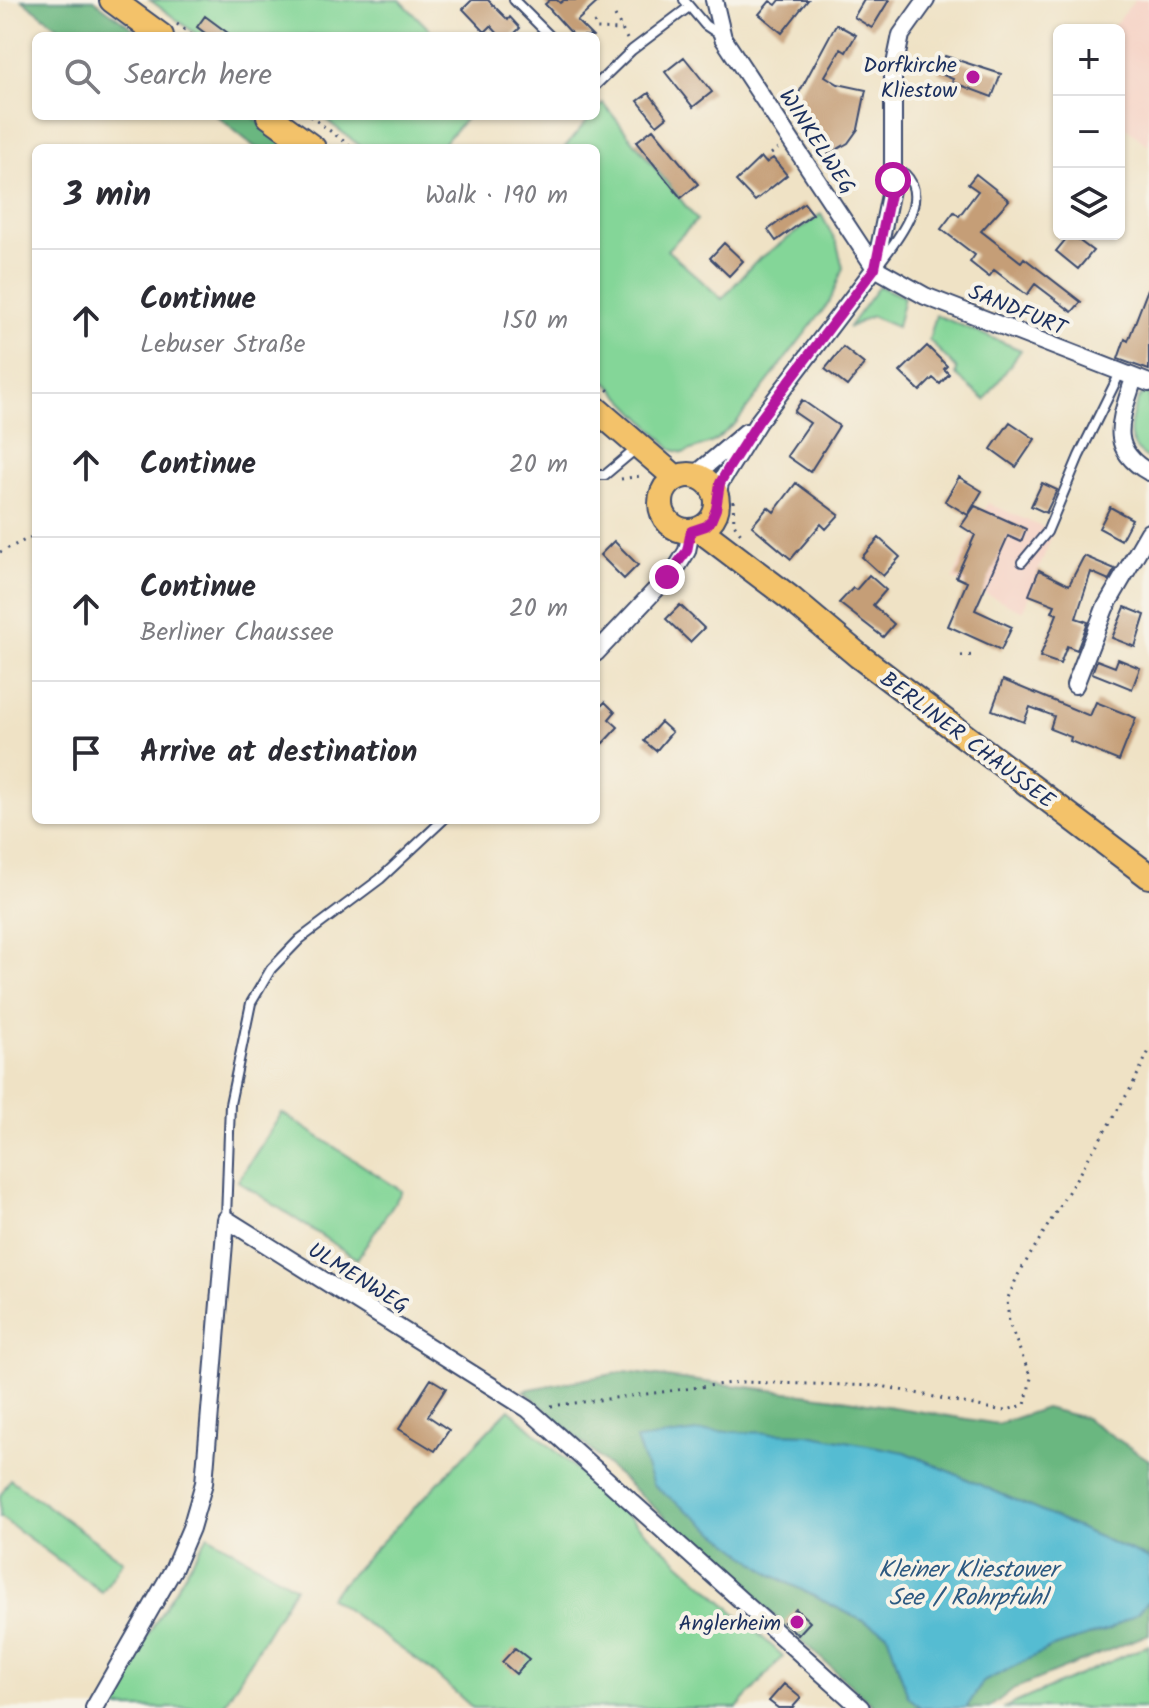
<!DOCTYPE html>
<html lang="en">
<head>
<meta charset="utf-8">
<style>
  body { margin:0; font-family:Kalam,sans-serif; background:#f7f7f7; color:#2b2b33 }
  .controls { position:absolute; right:24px; top:24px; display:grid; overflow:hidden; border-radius:12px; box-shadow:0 2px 6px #0004 }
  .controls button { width:72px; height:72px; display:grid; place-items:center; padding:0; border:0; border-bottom:2px solid #e1e1e2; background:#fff; color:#2b2b33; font:40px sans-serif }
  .stop { position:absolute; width:24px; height:24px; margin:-18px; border:6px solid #b5179e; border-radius:50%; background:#fff }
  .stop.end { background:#b5179e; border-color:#fff; box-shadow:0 2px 8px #0008 }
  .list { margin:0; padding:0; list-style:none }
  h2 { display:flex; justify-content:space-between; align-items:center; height:104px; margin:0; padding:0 32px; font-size:34px }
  h2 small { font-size:26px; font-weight:400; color:#7c7c81 }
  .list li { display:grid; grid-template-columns:52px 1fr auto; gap:24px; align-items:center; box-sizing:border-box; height:144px; padding:0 32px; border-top:2px solid #e1e1e2 }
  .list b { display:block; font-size:30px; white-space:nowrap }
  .list p { margin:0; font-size:26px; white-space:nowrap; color:#7c7c81 }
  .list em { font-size:26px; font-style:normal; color:#7c7c81 }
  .icon { flex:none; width:44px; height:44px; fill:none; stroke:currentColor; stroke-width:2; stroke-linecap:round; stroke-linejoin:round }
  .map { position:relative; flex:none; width:1149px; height:1708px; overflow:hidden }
  .search { position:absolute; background:#fff; box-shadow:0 2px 6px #0004; left:32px; top:32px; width:568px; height:88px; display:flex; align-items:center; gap:20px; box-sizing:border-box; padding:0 28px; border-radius:12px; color:#7c7c81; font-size:30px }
  .panel { position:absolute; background:#fff; box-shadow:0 2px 6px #0004; left:32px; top:144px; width:568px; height:680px; border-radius:12px }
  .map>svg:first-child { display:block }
  .built { fill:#f6d2c5 }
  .green { fill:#84d698; stroke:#50827b; stroke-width:2 }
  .forest { fill:#6bb780; stroke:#43736f; stroke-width:2 }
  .water { fill:#54bcd2; stroke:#387698; stroke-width:2 }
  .building { fill:#c59e77 }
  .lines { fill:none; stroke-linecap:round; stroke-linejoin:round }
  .lane-casing { stroke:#3b4a6d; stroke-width:12 }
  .street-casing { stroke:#3b4a6d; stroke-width:20 }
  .primary-casing { stroke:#3b4a6d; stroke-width:28 }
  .path { stroke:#3b4a6d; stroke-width:3; stroke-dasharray:2 6; stroke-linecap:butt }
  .lane { stroke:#fff; stroke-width:8 }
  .street { stroke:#fff; stroke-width:16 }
  .primary { stroke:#f3c26a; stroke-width:24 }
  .route { stroke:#b5179e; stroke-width:10 }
  .poi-dot { fill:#b5179e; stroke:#f7f3e8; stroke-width:3 }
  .labels { text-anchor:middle; stroke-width:8; stroke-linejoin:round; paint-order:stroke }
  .poi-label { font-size:22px; fill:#1b2f5e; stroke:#f7f3e8; text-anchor:end }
  .street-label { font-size:22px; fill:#1b2f5e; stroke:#f7f3e8 }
  .water-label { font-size:24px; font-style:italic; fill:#2c5981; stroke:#f7f3e8 }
</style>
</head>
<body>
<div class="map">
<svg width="1149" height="1708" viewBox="0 0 1149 1708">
  <rect width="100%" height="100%" fill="#f7f3e8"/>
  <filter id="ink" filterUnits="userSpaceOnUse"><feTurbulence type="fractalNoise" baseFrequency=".0125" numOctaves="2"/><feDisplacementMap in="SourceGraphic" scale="16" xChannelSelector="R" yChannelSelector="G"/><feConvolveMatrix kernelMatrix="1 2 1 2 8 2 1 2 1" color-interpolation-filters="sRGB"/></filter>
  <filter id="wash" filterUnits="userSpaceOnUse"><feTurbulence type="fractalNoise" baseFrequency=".006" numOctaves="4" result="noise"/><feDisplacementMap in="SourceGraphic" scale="32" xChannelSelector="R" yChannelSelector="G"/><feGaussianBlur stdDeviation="1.8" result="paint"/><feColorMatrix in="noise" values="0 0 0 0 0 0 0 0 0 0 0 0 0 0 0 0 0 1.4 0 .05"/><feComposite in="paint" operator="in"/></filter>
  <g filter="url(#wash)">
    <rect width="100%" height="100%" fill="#efe2c5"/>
    <!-- built -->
    <path class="built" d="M1135 0H1149V146L1125 127 1119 131V30H1110Z
      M988 503 1053 532 1023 611 953 579Z"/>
    <!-- green -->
    <path class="green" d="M150 0H400L436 36H199Z
      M603 103 697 220 667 250 722 299 754 263 821 214 837 244 843 268 830 301 735 424 713 442 683 453 673 450 596 371V148H564L591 116H596V110Z
      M321 116H468L439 148H363Z
      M879 286 904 297 897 327 871 316 848 328Z
      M936 315 1021 350 985 400 956 375 957 369 929 340Z
      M1144 393 1149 394V459C1142 454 1135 450 1132 441 1127 429 1135 400 1144 393Z
      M282 1113 402 1191 357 1259 238 1181Z
      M509 1409 783 1656 737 1708H473L428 1668 329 1597Z
      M10 1479 123 1561 102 1592 0 1517V1496Z
      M208 1535 295 1587 222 1708H104Z
      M1149 1645V1708H1003Z"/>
    <!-- forest -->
    <path class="forest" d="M22 0H94L143 36H71Z
      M217 116H251L285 141 279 148H256Z
      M624 1372 836 1398 998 1424 1045 1408 1085 1418 1149 1460V1559L905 1452 772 1575 887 1633 908 1696 921 1708H876L524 1390Z
      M1149 1600V1634L1013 1689 989 1708H966L983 1682 1050 1648 1110 1629 1138 1612Z"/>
    <!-- water -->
    <path class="water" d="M705 1431 808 1434 905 1452 1149 1559V1600L1139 1612 1110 1629 1050 1648 983 1682 966 1708H921L908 1696 887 1633 772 1575 653 1485 636 1440Z"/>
    <g id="blocks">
      <!-- building -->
      <path class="building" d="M472 0H488L508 20 510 17 520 28 512 36H500L491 26 485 32 463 9Z
        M550 0H557L560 3 564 0H600L577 21 592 36H574L545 4Z
        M780 0H808L782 33 759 14 770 1 776 5Z
        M864 0H889L872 28 854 17Z
        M205 16 232 36H209L197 27Z
        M836 24 856 35 846 52 841 49 825 76 838 84 866 90 858 129 848 143 825 156 794 102Z
        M945 56 1001 74 992 97 952 82 953 79 938 73Z
        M684 57 712 92 693 107 665 72Z
        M649 93 667 117 657 125 638 101Z
        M653 129 698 184 681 198 636 142Z
        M761 157 766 163 773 158 787 175 755 201 736 181Z
        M976 174 1009 200 981 231 1021 262 1024 258 1081 302 1072 312 1035 284 1027 295 994 270 989 277 970 262 975 255 941 229 954 212 959 216 978 191 968 184Z
        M804 203 813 214 776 241 768 230Z
        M1070 234 1093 251 1078 269 1056 251Z
        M724 243 743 261 729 276 710 258Z
        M1148 289H1149V370L1118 359 1125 339 1128 341Z
        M927 346 947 366 944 369 949 374 940 384 933 378 920 391 900 372Z
        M843 347 864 364 847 386 825 369Z
        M802 400 839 426 810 472 787 456 810 423 794 412Z
        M1010 422 1035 439 1016 467 991 449Z
        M959 477 982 491 968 515 945 501Z
        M796 483 839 515 826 529 821 524 791 559 752 526 768 507 774 512Z
        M1042 483 1057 490 1046 513 1031 506Z
        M975 506 1026 529 1021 542 1008 536 975 610 1012 627 1001 650 948 626 967 582 956 577 975 535 961 526Z
        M1110 507 1132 519 1121 540 1099 528Z
        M879 538 900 557 883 576 862 557Z
        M614 541 638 565 624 579 600 555Z
        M1084 556 1115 569 1109 580 1091 572 1076 618 1088 622 1077 650 1067 646 1060 664 1040 657 1057 614 1052 612 1055 605 1029 595 1039 570 1069 585Z
        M869 575 886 590 873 605 894 624 883 637 839 603 853 588 856 590Z
        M680 605 704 628 690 642 666 619Z
        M1125 607 1145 615 1135 647 1112 638Z
        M1118 659 1140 668 1132 689 1092 673 1097 660 1115 667Z
        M1003 680 1090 716 1096 702 1136 718 1119 761 1070 741 1071 737 1050 729 1054 716 1030 707 1024 722 992 710Z
        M605 702 615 712 609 719 618 727 603 743 596 737V707L598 709Z
        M661 722 672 732 656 751 644 741Z
        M431 1379 446 1388 428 1416 449 1430 435 1451 399 1429Z
        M796 1609 810 1622 798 1635 784 1622Z
        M515 1648 529 1659 516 1674 502 1662Z
        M784 1684 801 1698 792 1708H778L769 1701Z"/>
    </g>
  </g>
  <g filter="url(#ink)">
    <use href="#blocks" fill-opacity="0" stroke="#3b4a6d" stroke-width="2"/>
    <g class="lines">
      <defs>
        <path id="lane" d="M514 0 550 36
          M684 0 705 25 720 35
          M596 85 632 50 689 7
          M881 261C896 241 931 199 905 174L894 179
          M596 475H605L630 454
          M1022 562 1047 532 1079 456 1120 373
          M226 1219 230 1104 251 1003 271 969 300 939 380 879 443 820"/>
        <path id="street" d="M714 0 723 38 875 268 925 296 1149 383
          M1134 378C1122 417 1105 448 1149 472
          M695 475 746 432
          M717 498 720 483 758 422 875 268 893 180V74L901 35 926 0
          M596 653 677 567 687 551 691 531
          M1075 685 1105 608 1149 532
          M94 1708 174 1568 191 1528 204 1483 226 1219 528 1409 861 1708"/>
        <path id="primary" d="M112 0 161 36
          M269 116 313 148
          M596 409 676 478
          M661 503a28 28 0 1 1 56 0a28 28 0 1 1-56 0Z
          M699 529 790 598 859 656 1149 876"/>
      </defs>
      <!-- lane casing -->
      <use href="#lane" class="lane-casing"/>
      <!-- street casing -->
      <use href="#street" class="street-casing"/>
      <!-- primary casing -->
      <use href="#primary" class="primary-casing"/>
      <!-- path -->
      <path class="path" d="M615 16 627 39
        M594 22 597 29 622 30
        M177 24 193 36
        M310 116 353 148
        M771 154 778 149
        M596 378 610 392
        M621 479 641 476
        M733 501 734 524 742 535
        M0 552 36 535
        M961 656 975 655
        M551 1406 740 1382 881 1386 1003 1411 1025 1405 1031 1378 1009 1323 1007 1300 1018 1275 1132 1086 1149 1051"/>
      <!-- lane -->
      <use href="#lane" class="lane"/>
      <!-- street -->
      <use href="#street" class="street"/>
      <!-- primary -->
      <use href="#primary" class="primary"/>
    </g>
  </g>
  <g class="lines" filter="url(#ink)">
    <!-- route -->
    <path class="route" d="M667 577 687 551 691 531 706 526 711 521 716 509 720 483 728 469 758 422 875 268 893 180"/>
  </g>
  <!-- markers -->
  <g class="poi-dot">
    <circle cx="973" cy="77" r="8"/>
    <circle cx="797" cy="1622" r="8"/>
  </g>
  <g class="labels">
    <!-- poi labels -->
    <g class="poi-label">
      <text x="957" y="72">Dorfkirche<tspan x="957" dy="25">Kliestow</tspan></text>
      <text x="781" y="1630">Anglerheim</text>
    </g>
    <!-- street labels -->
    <g class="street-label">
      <text transform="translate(818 141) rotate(57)" y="8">WINKELWEG</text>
      <text transform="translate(1018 309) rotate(22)" y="8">SANDFURT</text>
      <text transform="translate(968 739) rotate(37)" y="8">BERLINER CHAUSSEE</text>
      <text transform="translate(359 1277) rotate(32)" y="8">ULMENWEG</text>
    </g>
    <!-- water labels -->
    <g class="water-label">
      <text x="968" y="1577">Kleiner Kliestower<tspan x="968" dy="28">See / Rohrpfuhl</tspan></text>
    </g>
  </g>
</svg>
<div class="controls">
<button>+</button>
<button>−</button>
<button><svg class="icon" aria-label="layers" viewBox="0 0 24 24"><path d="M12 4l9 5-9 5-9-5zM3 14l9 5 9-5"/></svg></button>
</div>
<div class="stop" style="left:893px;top:180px"></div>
<div class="stop end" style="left:667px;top:577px"></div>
<div class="search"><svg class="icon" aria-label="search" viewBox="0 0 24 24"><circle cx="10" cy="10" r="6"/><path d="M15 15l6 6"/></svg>Search here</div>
<section class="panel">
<h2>3 min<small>Walk · 190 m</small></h2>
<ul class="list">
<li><svg class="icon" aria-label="ahead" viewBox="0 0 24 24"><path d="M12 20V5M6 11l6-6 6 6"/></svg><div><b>Continue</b><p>Lebuser Straße</p></div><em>150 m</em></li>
<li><svg class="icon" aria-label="ahead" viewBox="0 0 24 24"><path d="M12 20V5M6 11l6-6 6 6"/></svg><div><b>Continue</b></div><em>20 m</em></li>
<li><svg class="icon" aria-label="ahead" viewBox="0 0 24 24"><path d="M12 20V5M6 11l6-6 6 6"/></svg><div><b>Continue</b><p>Berliner Chaussee</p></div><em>20 m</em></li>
<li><svg class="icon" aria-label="arrive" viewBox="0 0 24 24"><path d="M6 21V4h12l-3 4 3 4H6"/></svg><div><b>Arrive at destination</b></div></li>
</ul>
</section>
</div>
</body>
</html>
